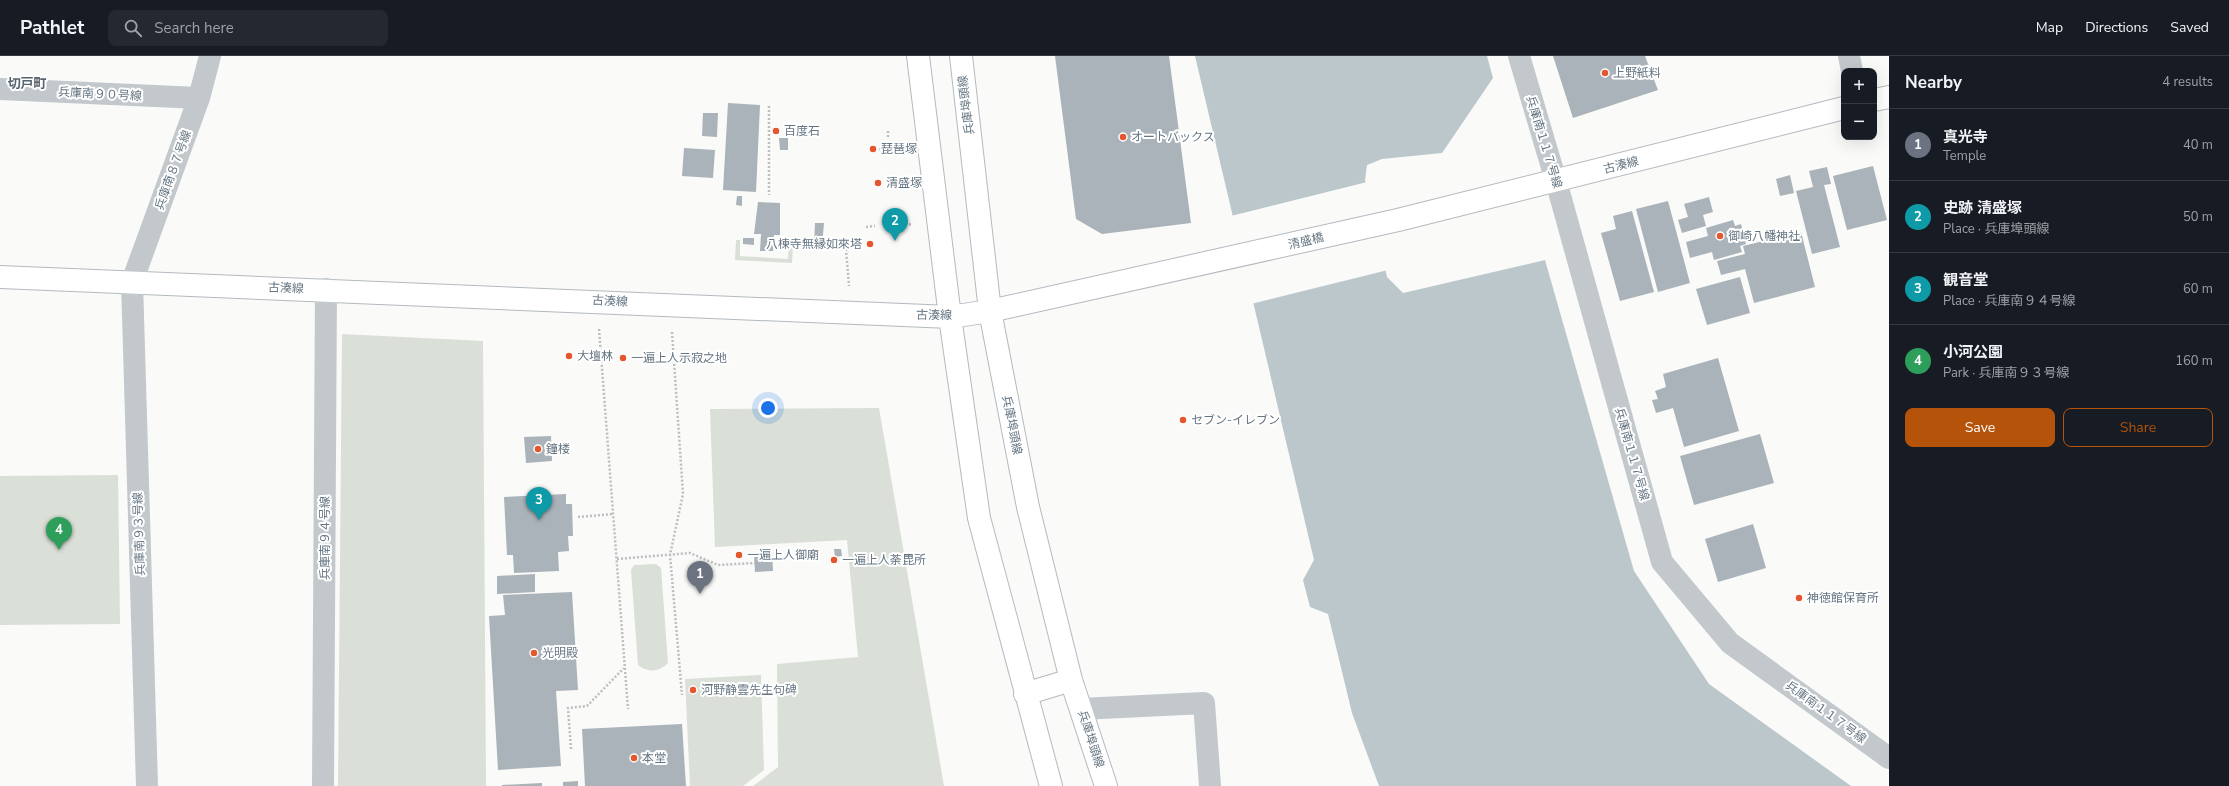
<!DOCTYPE html>
<html lang="en">
<head>
<meta charset="utf-8">
<style>
  body { margin:0; font-family:"Nunito Sans","Noto Sans JP",sans-serif; background:#242831; color:#f1f3f6 }
  .controls { position:absolute; right:12px; top:12px; display:grid; overflow:hidden; border-radius:8px; box-shadow:0 4px 16px #0002 }
  .controls button { width:36px; height:36px; display:grid; place-items:center; padding:0; border:0; border-bottom:1px solid #363941; background:#171b24; color:#f1f3f6; font:20px sans-serif }
  .you { position:absolute; left:768px; top:352px; width:14px; height:14px; margin:-10px; border:3px solid #fff; border-radius:50%; background:#1a73e8; box-shadow:0 0 0 6px #1a73e833 }
  .badge { display:grid; place-items:center; width:26px; height:26px; border-radius:50%; background:#b45309; color:#fff; font-size:13px; font-weight:700 }
  .pin { position:absolute; translate:-50% -33px; filter:drop-shadow(0 1px 2px #0008) }
  .pin::after { content:''; position:absolute; top:21px; width:14px; height:12px; background:inherit; clip-path:polygon(0 0,100% 0,50% 100%) }
  .list { margin:0; padding:0; list-style:none }
  h2 { display:flex; justify-content:space-between; align-items:center; height:52px; margin:0; padding:0 16px; font-size:17px }
  h2 small { font-size:13px; font-weight:400; color:#9ea1a6 }
  .list li { display:grid; grid-template-columns:26px 1fr auto; gap:12px; align-items:center; box-sizing:border-box; height:72px; padding:0 16px; border-top:1px solid #363941 }
  .list b { display:block; font-size:15px; white-space:nowrap }
  .list p { margin:0; font-size:13px; white-space:nowrap; color:#9ea1a6 }
  .list em { font-size:13px; font-style:normal; color:#9ea1a6 }
  .actions { display:flex; gap:8px; padding:12px 16px }
  .actions a { flex:1; padding:9px 0; border:1px solid #b45309; border-radius:8px; text-align:center; font-size:14px; color:#b45309 }
  .actions .main { background:#b45309; color:#fff }
  .icon { flex:none; width:22px; height:22px; fill:none; stroke:currentColor; stroke-width:2; stroke-linecap:round; stroke-linejoin:round }
  .map { position:relative; flex:none; width:1889px; height:730px; overflow:hidden }
  header { display:flex; align-items:center; gap:24px; box-sizing:border-box; height:56px; padding:0 20px; background:#171b24; border-bottom:1px solid #363941 }
  header strong { font-size:19px }
  nav { display:flex; gap:22px; margin-inline-start:auto; font-size:14px }
  .search { width:280px; height:36px; background:#242831; display:flex; align-items:center; gap:10px; box-sizing:border-box; padding:0 14px; border-radius:8px; color:#9ea1a6; font-size:15px }
  main { display:flex }
  aside { flex:1; background:#171b24 }
  .map>svg:first-child { display:block }
  .green { fill:#dadfd7 }
  .water { fill:#bbc7cb }
  .pier { fill:#fafaf8 }
  .building { fill:#aab3b9 }
  .lines { fill:none; stroke-linecap:round; stroke-linejoin:round }
  .secondary-casing { stroke:#b3babf; stroke-width:24 }
  .path { stroke:#bbbfc2; stroke-width:2.5; stroke-dasharray:2 2; stroke-linecap:butt }
  .street { stroke:#c3c8cc; stroke-width:22 }
  .secondary { stroke:#fff; stroke-width:22 }
  .poi-dot { fill:#e4572e; stroke:#fff; stroke-width:1.5 }
  .labels { text-anchor:middle; stroke-width:4; stroke-linejoin:round; paint-order:stroke }
  .poi-label { font-size:12px; fill:#657683; stroke:#fff; text-anchor:start }
  .street-label { font-size:12px; fill:#657683; stroke:#fff }
  .neighbourhood-label { font-size:13px; font-weight:bold; fill:#57646e; stroke:#fff }
</style>
</head>
<body>
<header>
<strong>Pathlet</strong>
<div class="search"><svg class="icon" aria-label="search" viewBox="0 0 24 24"><circle cx="10" cy="10" r="6"/><path d="M15 15l6 6"/></svg>Search here</div>
<nav><a>Map</a><a>Directions</a><a>Saved</a></nav>
</header>
<main>
<div class="map">
<svg width="1889" height="730" viewBox="0 0 1889 730">
  <rect width="100%" height="100%" fill="#fafaf8"/>
  <!-- green -->
  <path class="green" d="M736 184H740V200L788 203 789 187H793L792 207 735 204Z
    M342 278 483 285 486 730H338Z
    M879 352 944 730H753L778 711 777 608 858 601 847 484 715 491 710 353Z
    M118 419 120 568 0 569V420Z
    M656 508 661 512 668 607C660 616 647 617 638 609L631 514 634 509Z
    M761 619 764 714 743 730H690L685 623Z"/>
  <!-- water -->
  <path class="water" d="M1195 0H1487L1493 22 1442 97 1382 103 1367 109 1365 124 1387 221 1403 237 1545 204 1634 515 1709 628 1851 730H1379L1352 657 1328 558 1310 551 1303 524 1314 504Z"/>
  <!-- pier -->
  <path class="pier" d="M1367 126 1388 214 1251 248 1231 160Z"/>
  <!-- building -->
  <path class="building" d="M1055 0H1169L1191 167 1102 178 1076 163Z
    M1553 0H1645L1658 34 1573 62Z
    M728 47 760 49 756 136 723 134Z
    M703 57H718L717 81 702 80Z
    M779 82H788V94H780Z
    M684 92 715 94 713 122 682 120Z
    M1873 110 1887 164 1847 174 1833 120Z
    M1827 111 1831 128 1824 129 1840 191 1812 198 1796 135 1813 131 1809 115Z
    M1790 119 1794 137 1780 140 1776 123Z
    M737 140H742V150L736 149Z
    M1709 141 1713 156 1703 159 1706 170 1682 177 1678 164 1688 161 1684 148Z
    M1668 145 1690 227 1658 236 1636 153Z
    M758 146 780 147V179H774L773 195H760L761 178H754Z
    M1632 155 1654 236 1620 245 1601 177 1616 173 1613 160Z
    M1733 164 1735 170 1741 168 1746 188 1740 190 1742 196 1714 204 1712 196 1690 202 1686 186 1708 180 1706 172Z
    M815 167H824L822 190 814 189Z
    M1801 176 1815 231 1754 247 1745 213 1721 219 1717 205 1745 198 1743 190Z
    M743 182H754V189L743 188Z
    M1740 221 1750 257 1707 269 1696 233Z
    M1718 302 1739 375 1684 391 1673 352 1656 357 1652 344 1658 343 1655 335 1666 331 1663 318Z
    M1760 378 1774 427 1694 449 1680 400Z
    M551 380 552 405 526 407 524 381Z
    M566 438V448H572L573 480H568L569 495 558 496 559 515 514 517 513 499H507L504 441Z
    M1753 468 1766 512 1718 526 1705 483Z
    M834 493H841L842 500 835 501Z
    M772 496 773 515 755 516 754 498Z
    M535 518V536L497 538V520Z
    M572 536 578 634 556 635 561 710 498 714 489 560 505 559 503 539Z
    M682 668 686 730H585L582 673Z
    M578 725V730H563V726Z
    M542 727V730H502V729Z"/>
  <g class="lines">
    <defs>
      <path id="secondary" d="M918 0 950 261 979 462 1051 730
        M961 0 990 255 1028 451 1071 624 1106 730
        M1874 44 1889 41
        M0 221 950 261 990 255 1398 164 1844 52
        M1025 638 1071 624"/>
    </defs>
    <!-- secondary casing -->
    <use href="#secondary" class="secondary-casing"/>
    <!-- path -->
    <path class="path" d="M769 50V139
      M888 75V82
      M879 93H880
      M897 170 913 168
      M866 171 875 170
      M845 181 849 230
      M599 273 628 653
      M672 276 683 438 670 499 682 639
      M578 461 613 458
      M617 503 690 497 718 509 755 507
      M571 693 568 652 587 650 624 612"/>
    <!-- street -->
    <path class="street" d="M1519 0 1556 125 1662 506 1730 587 1889 702
      M1849 0 1852 15
      M0 33 199 42
      M1081 653 1204 647 1210 730
      M147 730 132 226 199 42 210 0
      M323 730 326 233"/>
    <!-- secondary -->
    <use href="#secondary" class="secondary"/>
  </g>
  <!-- markers -->
  <g class="poi-dot">
    <circle cx="1605" cy="17" r="4"/>
    <circle cx="776" cy="75" r="4"/>
    <circle cx="1123" cy="81" r="4"/>
    <circle cx="873" cy="93" r="4"/>
    <circle cx="878" cy="127" r="4"/>
    <circle cx="1720" cy="180" r="4"/>
    <circle cx="870" cy="188" r="4"/>
    <circle cx="569" cy="300" r="4"/>
    <circle cx="623" cy="302" r="4"/>
    <circle cx="1183" cy="364" r="4"/>
    <circle cx="538" cy="393" r="4"/>
    <circle cx="739" cy="499" r="4"/>
    <circle cx="834" cy="504" r="4"/>
    <circle cx="1799" cy="542" r="4"/>
    <circle cx="534" cy="597" r="4"/>
    <circle cx="693" cy="634" r="4"/>
    <circle cx="634" cy="702" r="4"/>
  </g>
  <g class="labels">
    <!-- poi labels -->
    <g class="poi-label">
      <text x="1613" y="21">上野紙料</text>
      <text x="784" y="79">百度石</text>
      <text x="1131" y="85">オートバックス</text>
      <text x="881" y="97">琵琶塚</text>
      <text x="886" y="131">清盛塚</text>
      <text x="1728" y="184">御崎八幡神社</text>
      <text x="862" y="192" text-anchor="end">八棟寺無縁如來塔</text>
      <text x="577" y="304">大壇林</text>
      <text x="631" y="306">一遍上人示寂之地</text>
      <text x="1191" y="368">セブン-イレブン</text>
      <text x="546" y="397">鐘楼</text>
      <text x="747" y="503">一遍上人御廟</text>
      <text x="842" y="508">一遍上人荼毘所</text>
      <text x="1807" y="546">神徳館保育所</text>
      <text x="542" y="601">光明殿</text>
      <text x="701" y="638">河野静雲先生句碑</text>
      <text x="642" y="706">本堂</text>
    </g>
    <!-- street labels -->
    <g class="street-label">
      <text transform="translate(100 38) rotate(3)" y="4">兵庫南９０号線</text>
      <text transform="translate(966 49) rotate(-97)" y="4">兵庫埠頭線</text>
      <text transform="translate(1544 86) rotate(73)" y="4">兵庫南１１７号線</text>
      <text transform="translate(1621 109) rotate(-14)" y="4">古湊線</text>
      <text transform="translate(173 114) rotate(-70)" y="4">兵庫南８７号線</text>
      <text transform="translate(1306 185) rotate(-13)" y="4">清盛橋</text>
      <text transform="translate(286 232) rotate(2)" y="4">古湊線</text>
      <text transform="translate(610 245) rotate(3)" y="4">古湊線</text>
      <text transform="translate(934 259) rotate(1)" y="4">古湊線</text>
      <text transform="translate(1012 369) rotate(79)" y="4">兵庫埠頭線</text>
      <text transform="translate(1632 398) rotate(74)" y="4">兵庫南１１７号線</text>
      <text transform="translate(139 478) rotate(-92)" y="4">兵庫南９３号線</text>
      <text transform="translate(325 482) rotate(-90)" y="4">兵庫南９４号線</text>
      <text transform="translate(1826 656) rotate(36)" y="4">兵庫南１１７号線</text>
      <text transform="translate(1091 683) rotate(72)" y="4">兵庫埠頭線</text>
    </g>
    <!-- neighbourhood labels -->
    <g class="neighbourhood-label">
      <text x="27" y="32">切戸町</text>
    </g>
  </g>
</svg>
<div class="controls">
<button>+</button>
<button>−</button>
</div>
<div class="you"></div>
<div class="pin badge" style="left:700px;top:538px;background:#6b7280">1</div>
<div class="pin badge" style="left:895px;top:185px;background:#0f9aa8">2</div>
<div class="pin badge" style="left:539px;top:464px;background:#0f9aa8">3</div>
<div class="pin badge" style="left:59px;top:494px;background:#2e9e5b">4</div>
</div>
<aside>
<h2>Nearby<small>4 results</small></h2>
<ul class="list">
<li><span class="badge" style="background:#6b7280">1</span><div><b>真光寺</b><p>Temple</p></div><em>40 m</em></li>
<li><span class="badge" style="background:#0f9aa8">2</span><div><b>史跡 清盛塚</b><p>Place · 兵庫埠頭線</p></div><em>50 m</em></li>
<li><span class="badge" style="background:#0f9aa8">3</span><div><b>観音堂</b><p>Place · 兵庫南９４号線</p></div><em>60 m</em></li>
<li><span class="badge" style="background:#2e9e5b">4</span><div><b>小河公園</b><p>Park · 兵庫南９３号線</p></div><em>160 m</em></li>
</ul>
<div class="actions"><a class="main">Save</a><a>Share</a></div>
</aside>
</main>
</body>
</html>
